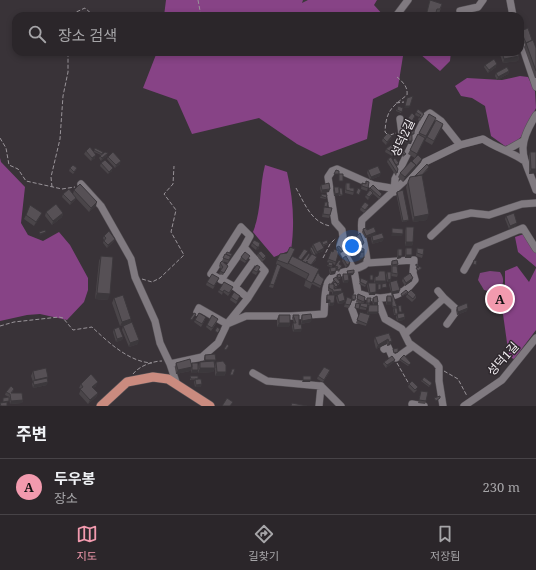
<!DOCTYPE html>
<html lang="ko">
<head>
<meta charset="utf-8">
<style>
  body { margin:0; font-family:"Noto Serif","Noto Sans KR",serif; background:#373236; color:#f1f3f6 }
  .you { position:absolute; left:352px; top:246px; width:14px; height:14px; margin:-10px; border:3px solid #fff; border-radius:50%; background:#1a73e8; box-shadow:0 0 0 6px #1a73e833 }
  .badge { display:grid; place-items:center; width:26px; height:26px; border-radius:50%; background:#f29aae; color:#111; font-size:13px; font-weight:700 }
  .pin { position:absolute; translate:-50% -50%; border:2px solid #fff; box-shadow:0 1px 4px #0006 }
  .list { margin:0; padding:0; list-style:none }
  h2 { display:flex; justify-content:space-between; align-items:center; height:52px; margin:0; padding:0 16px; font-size:17px }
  h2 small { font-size:13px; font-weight:400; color:#a6a5a8 }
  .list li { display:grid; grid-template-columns:26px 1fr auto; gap:12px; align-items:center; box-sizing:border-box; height:56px; padding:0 16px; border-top:1px solid #474347 }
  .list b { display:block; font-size:15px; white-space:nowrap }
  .list p { margin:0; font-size:13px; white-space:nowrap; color:#a6a5a8 }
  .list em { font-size:13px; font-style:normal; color:#a6a5a8 }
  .icon { flex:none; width:22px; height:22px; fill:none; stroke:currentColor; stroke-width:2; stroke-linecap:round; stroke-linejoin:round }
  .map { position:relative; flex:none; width:536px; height:406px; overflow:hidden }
  .search { position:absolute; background:#2b262a; box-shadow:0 2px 6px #0003; left:12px; right:12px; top:12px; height:44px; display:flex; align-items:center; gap:10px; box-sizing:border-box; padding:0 14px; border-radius:12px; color:#a6a5a8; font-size:15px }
  .sheet { height:108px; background:#2b262a }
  nav { display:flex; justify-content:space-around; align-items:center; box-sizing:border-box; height:56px; border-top:1px solid #474347; background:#2b262a; font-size:11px; color:#a6a5a8 }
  nav a { display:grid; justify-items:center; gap:2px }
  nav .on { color:#f29aae }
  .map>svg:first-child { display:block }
  .green { fill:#7f447e }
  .forest { fill:#874386 }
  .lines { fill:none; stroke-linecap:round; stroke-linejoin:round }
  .minor-casing { stroke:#575357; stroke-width:8 }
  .major-casing { stroke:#575357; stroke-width:10 }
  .path { stroke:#999499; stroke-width:1; stroke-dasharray:4 2; stroke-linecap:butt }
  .minor { stroke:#807a80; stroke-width:7 }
  .major { stroke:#ca8b7f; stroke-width:9 }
  .wall { fill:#4a4549 }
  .shaded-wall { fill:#3c383c }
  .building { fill:#565055; stroke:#3c383c }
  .labels { text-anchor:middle; stroke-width:3; stroke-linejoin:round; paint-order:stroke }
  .street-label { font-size:12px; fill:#f5f1f5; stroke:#2f292e }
</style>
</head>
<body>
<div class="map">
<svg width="536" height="406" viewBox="0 0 536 406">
  <rect width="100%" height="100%" fill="#393338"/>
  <!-- green -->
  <path class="green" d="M490 271 500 272C509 285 497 294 484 290L478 280 480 273Z"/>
  <!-- forest -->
  <path class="forest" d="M166 0H377L374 5 384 16H164Z
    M157 52H451L450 61 440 71 420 54 403 56 398 87 373 99 367 139 321 156 297 144 259 118 192 134 177 100 143 88Z
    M520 76 528 77 535 91 536 108 521 137 513 144 505 146 491 136 485 106 472 98 461 96 455 86 467 78 502 80Z
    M0 158 1 162 25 187 21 223 28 235 43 241 59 232 70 245 88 278V290L84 302 67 320 40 314 27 315 0 321Z
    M265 165 287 172C293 197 295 224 291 250L274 257 253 232C262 209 259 188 265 165Z
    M524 234 536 250V267L518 252 515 237Z
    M517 266 529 282 536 268V330L514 359 509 357 502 307 505 295V271Z"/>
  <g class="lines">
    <defs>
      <path id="minor" d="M510 0 513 16
        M460 11 478 7 483 0
        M396 16 408 0
        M520 39 536 87
        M536 115C514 150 524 156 536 190
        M400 119 402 134 416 137
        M507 150 523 141
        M81 184 101 206 131 259 135 277 155 321 160 343 170 364 177 385
        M394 192 395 179 426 116 430 113 441 121 460 145
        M431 236 450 218 471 213 489 215 522 204 536 203
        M367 263 414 260 413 273 415 280C401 299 379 302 358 293L354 270 340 246 343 237 342 230 335 222 328 177 332 171 337 169 373 185 391 188 394 192
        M464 270 477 247 523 228 536 249
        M221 280 244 247
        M235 287 255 259
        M377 298 385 319 402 329 409 343 436 363 439 367V381L443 406
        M444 298 455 308V313L447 324
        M197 312 199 308 227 324 248 298 265 271 244 247 250 236 241 227 211 274 235 287 248 298
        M356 320 352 309 358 293
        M405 334 444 298 438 291
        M384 349 388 347 392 356 396 358 413 346
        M170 364 202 357 218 343 227 324 246 316H291L324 314C325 304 324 294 327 285 330 269 358 273 367 263 367 248 359 234 362 220L425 162 460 145 483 139C496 148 510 151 523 160
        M253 373 267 381 321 386 319 406
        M321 386 341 406
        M412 404 424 406
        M464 406 502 380 536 338"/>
      <path id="major" d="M101 406 127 382 153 377 168 379 210 406"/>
    </defs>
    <!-- minor casing -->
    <use href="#minor" class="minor-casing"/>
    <!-- major casing -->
    <use href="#major" class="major-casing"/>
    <!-- path -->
    <path class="path" d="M198 0 201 16
      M73 16 74 13 85 8 94 16
      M396 103 404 102
      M387 134 385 132C386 110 392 107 407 95 408 87 403 82 397 77
      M390 135 396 133
      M0 138 6 148 9 165 18 169 26 181 62 189 75 187
      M52 187 51 177 60 139 63 96 68 72V52
      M296 188C305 204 311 222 330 226
      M323 258 330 244 336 238
      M142 279 152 282 160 278 184 255 171 232 176 210 164 194 173 184 174 166
      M0 326 14 322 59 317 63 318 73 330 92 327C108 342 129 362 152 363
      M397 363 409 384
      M444 371 458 379 467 396
      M133 374C139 366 153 361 162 361"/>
    <!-- minor -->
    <use href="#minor" class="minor"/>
    <!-- major -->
    <use href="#major" class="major"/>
  </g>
  <!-- wall -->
  <path class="wall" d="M430 0 442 4 439 14 436 13 435 16H426Z
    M521 31 532 40 536 48V78H535L524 47 525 45 520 34Z
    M499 52H518L519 56 518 61 503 63Z
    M485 65 496 67 488 73 484 67Z
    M509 71 508 74 497 80 495 76 496 73Z
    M398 106 403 108 401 113 396 111Z
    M416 112 423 116 420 121 418 120 419 117 415 115Z
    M429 114 434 122 415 158 408 154 410 150Z
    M415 116 412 122 414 127 413 135H412L411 144 405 143V137L406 135H410L411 130H406V125L407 122H408L407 121 408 118Z
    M443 124 442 128 432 145 425 141 427 137Z
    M392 136 391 139 386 145 382 141 383 138Z
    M95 148 102 154 107 156 101 161 99 158 101 155 94 152Z
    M386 149H400L405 155 403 157 399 151 392 156 385 152Z
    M86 151 95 158 91 161 84 154Z
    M530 152 536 173 529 174V156Z
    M108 157 120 164 115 168 107 159Z
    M388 159 393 160 399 163V165L396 166 398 169 396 176 387 162Z
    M422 159 421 162 403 182 398 177 400 173 412 161Z
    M101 163 112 171 108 174 100 166Z
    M70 168H77L76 170 73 174 69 171Z
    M429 169 422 175 427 220 413 222 406 187 408 182 415 176Z
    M368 170 380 176 370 180 367 173Z
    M366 181 368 188 367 191 361 189 362 183 365 184Z
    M346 183 354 192 353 195 345 193V186Z
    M321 185 329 192 321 193 320 188Z
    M334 187 342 196H339V194L338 196H334L333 190Z
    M370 188 381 197 379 199 373 194 372 195 368 200 365 197 366 195 369 191Z
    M74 190 96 206 89 212 76 198 75 200 70 205 62 197 63 194H73Z
    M397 192 408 221 402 222 396 193Z
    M322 194 327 195 326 199 320 198Z
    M325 202H328L327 207 330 215 329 218 322 217Z
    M361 207H368L364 213 360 210Z
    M46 212 63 213 62 217 52 225 45 216Z
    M26 215 40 217 34 226 24 219Z
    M506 216 516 226 509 229 505 219Z
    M406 227 413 242 412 246H405V231Z
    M363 229 375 235 372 236 383 241 372 244 371 238 372 236 365 238 362 232Z
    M104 236 115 239 114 241 107 248 103 243 104 240 103 238Z
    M354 239 363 245 356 247 357 254 351 255 349 250 350 247 355 246 353 242Z
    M322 242 328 243V244L323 246 324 248 323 251 316 254 312 247 313 244 321 243Z
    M252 243 259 247 258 250H256L251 246Z
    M337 247 343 251 340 254 339 252 335 265 333 264 332 267H335L339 264 342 266 339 272 336 270 337 269 336 268 335 274 330 275 329 270 330 268 331 267 327 266 329 263 327 262 331 251 333 252 338 251 336 249Z
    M310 248 315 256 316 260 311 265 318 272 320 276 324 279 320 288 312 284 310 289 304 286 306 279 281 266 273 288 269 287 277 265 276 264 277 260 292 256 298 259 307 252 301 260 302 261 310 254 309 257 312 254 310 250Z
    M406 248 412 255 411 258H405V250Z
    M417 248 423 255 422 258 416 256Z
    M398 249 401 258 397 259V251Z
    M258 253 266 256 265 259 262 262 257 256Z
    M225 254H232L230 258 228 263 222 261Z
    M101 256 108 300 95 299 99 261Z
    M241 257 249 258 245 263 240 260Z
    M343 258 350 263 349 266 346 268 342 261Z
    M392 261 398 264 397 267 398 274 397 277 391 276V264Z
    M220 263 228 266 223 275 219 274 221 269 219 266Z
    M253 270H259L256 275 252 273Z
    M347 271 353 275H348V283H343L342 277 343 274H347Z
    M387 272 391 279 390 282 399 293 393 294 397 307 396 308 398 314 405 317 404 320 397 321 396 317 397 315H394L393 309 394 308H395L392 307V295L389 285 390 282H387L386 275Z
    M337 275 341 277V278L338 280 340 283 336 288 334 287V289L342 291 341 293 345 300 344 303 338 304 336 298 337 295 339 294 334 295V303L333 306H329V303H326V298L327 295H332V292L328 291V287L329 284H332L334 282 333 281V279H337L336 277Z
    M375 277 386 281 385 283 376 284 375 295H369L367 286 368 283H374V279Z
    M219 278 213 289 206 285 207 282Z
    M403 278 412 281 405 286 402 281Z
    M368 281 365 287 359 284 360 282Z
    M219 290H232L228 296 223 292 222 295 218 292Z
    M358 294 365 297 364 303 366 304 367 298 370 305H367L366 310 359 309 361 304 356 302Z
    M407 294 416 295V298L412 302 406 297Z
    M240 296 236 304 230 300 231 297Z
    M387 296 391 305H386V298Z
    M347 297 355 300 354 301H352L349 308 344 307Z
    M114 298 131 319 130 323 120 326 112 303Z
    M373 298 378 305H376L377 314H367L370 315 366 326 356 323 360 312 367 314 369 305H373L372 300Z
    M457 307 467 311 457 315 456 310Z
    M279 315 290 323 289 327H277V319Z
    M293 315 299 325 301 332H293L292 326 293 323H294L292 318Z
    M302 315 311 322 301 324V318Z
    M195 320H205L201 327 194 322Z
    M217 322 211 331 206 327 207 325Z
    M123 326 138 344 129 347 122 330Z
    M114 329 123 337 122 340 116 342 113 332Z
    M389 333 390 345 387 346V344L376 349 374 341 375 337Z
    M205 355 214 362 215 366 216 362 226 372 224 376H215V368L213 372 198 373V366L200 362H204V358Z
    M400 359 410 364 408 366 399 360Z
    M384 362H394L386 368 383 364Z
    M176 363 191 365 192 363 198 370 197 373H191V369L190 371 176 374 175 367Z
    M33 371 47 378V385L33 388 32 384 33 382 31 376Z
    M329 373 323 382 317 379 318 376Z
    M190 376 198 379 201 387H195L194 382 195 380H190Z
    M422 380 432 383 429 387 421 381Z
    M81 384 96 386 93 388 98 393 96 397 88 404 79 394 81 389 79 388Z
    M409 384 417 390 414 393 408 387Z
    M14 389 12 393 23 400 22 403 10 404 9 397 5 395 6 392Z
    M421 391 426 401 425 404 418 403Z"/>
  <!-- shaded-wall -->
  <path class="shaded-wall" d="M303 0H308L302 3Z
    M519 56 518 61 503 63 504 59Z
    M497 64 496 67 488 73 489 70Z
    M509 71 508 74 497 80 498 77Z
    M405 106H410L409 108H404Z
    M436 118 425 140 426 136Z
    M443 124 442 128 432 145 434 141Z
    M407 127H414L413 130H406Z
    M392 136 391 139 386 145 387 142Z
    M425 138 424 142 415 158Z
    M406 141H412L411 144 405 143Z
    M400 149 399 152 392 156 393 153Z
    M108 153 107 156 101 161 102 158Z
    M96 155 95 158 91 161 92 158Z
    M422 159 421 162 415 169 416 166Z
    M121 161 120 164 115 168 116 165Z
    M416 165 415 169 403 182 405 177Z
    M113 168 112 171 108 174 109 172Z
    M531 169H536V173L529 174Z
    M381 173 380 176 370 180 371 177Z
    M330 189 329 192 321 193 322 190Z
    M339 193 338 196H334L335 194Z
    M373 193 372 195 368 200 369 197Z
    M76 198 75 200 70 205 71 202Z
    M97 202 96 206 89 212 91 208Z
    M42 213 40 217 34 226 36 222Z
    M63 213 62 217 52 225 53 221Z
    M429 214 427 220 413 222 414 217Z
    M409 220 408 221 402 222 403 221Z
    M517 223 516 226 509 229 510 226Z
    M46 232 45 233 39 236 40 234Z
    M376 232 375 235 365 238 366 236Z
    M392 233 403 234 402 236H391Z
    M384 238 383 241 372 244 373 241Z
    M115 239 114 241 107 248 108 245Z
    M406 242H413L412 246H405Z
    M364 243 363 245 355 247 356 244Z
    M257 247H259L258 250H256Z
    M324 248 323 251 316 254 317 252Z
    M358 251 357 254 351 255 352 253Z
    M406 255H412L411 258H405Z
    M398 256H402L401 258 397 259Z
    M359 258H364L363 261H358Z
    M350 263 349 266 346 268 347 265Z
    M336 271 335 274 330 275 331 272Z
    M354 273 353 275 347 276 348 274Z
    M413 278 412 281 405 286 406 283Z
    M391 279 390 282H387L388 280Z
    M349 280 348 283H343L344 281Z
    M375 281H386L385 283 374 284Z
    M400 290 399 293 392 294V292Z
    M342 291 341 294 332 295 333 292Z
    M376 292 375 295H369L370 293Z
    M97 293 110 294 108 300 95 299Z
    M327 300H330L329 303H326Z
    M345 300 344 303 338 304 339 302Z
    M378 302V305L373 306 374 303Z
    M387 302H392L391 305H386Z
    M330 303H334L333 306H329Z
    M468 308 467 311 457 315 458 312Z
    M368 312H378L377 314H367Z
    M405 317 404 320 397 321 398 319Z
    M131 319 130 323 120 326 122 322Z
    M312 319 311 322 301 324 302 321Z
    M279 323H290L289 327H277Z
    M302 329 301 332H293L294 330Z
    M123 337 122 340 116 342 117 339Z
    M388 339 387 344 376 349 378 345Z
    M139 340 138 344 129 347 130 343Z
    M392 341 390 345 387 346 389 342Z
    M205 360H216L215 362 204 363Z
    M395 360 394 362 386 368 387 365Z
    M192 367 190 371 176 374 178 370Z
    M200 368H215L213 372 198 373Z
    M192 370H198L197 373H191Z
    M217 372H226L224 376H215Z
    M48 377 46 381 34 384 35 380Z
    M303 380H311L310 382H302Z
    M48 382 47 385 33 388 34 385Z
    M98 382 96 386 91 391 92 387Z
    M202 384 201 387H195L196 385Z
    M98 393 96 397 88 404 90 400Z
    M23 400 22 403 10 404 11 401Z"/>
  <!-- building -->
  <path class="building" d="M430 0 442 4 440 9H437L435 16H426Z
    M528 28 532 40 526 43 521 31Z
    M533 40 536 48V71L526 43Z
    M502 52H518L519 56 504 59Z
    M494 59 497 64 489 70 485 65Z
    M507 67 509 71 498 77 496 73Z
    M413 96 410 106H405L407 98Z
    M398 106 403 108 402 112 397 110Z
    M418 109 424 114 421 118 419 117 421 115 416 112Z
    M412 113 415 116 412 121 408 118Z
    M429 114 436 118 426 136 419 133Z
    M436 120 443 124 434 141 427 137Z
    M407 122H414V127H407Z
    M411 129H414V134H411Z
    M388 133 392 136 387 142 383 138Z
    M418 134 425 138 417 154 410 150Z
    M406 135H412V141H406Z
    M395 142 400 149 393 153 386 149Z
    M90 147 96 155 92 158 86 151Z
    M95 148 103 152 102 154 94 150Z
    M401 148 406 154 404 155 400 150V149Z
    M105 152 108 153 102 158 100 156Z
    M113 152 121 161 116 165 108 157Z
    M530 152H536V169H531Z
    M418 155 422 159 416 166V165L412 161Z
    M391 157 398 169 397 173 388 159Z
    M395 158 399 163 396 165 393 160Z
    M105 160 113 168 109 172 101 163Z
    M411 161 416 165 405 177 400 173Z
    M427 164 429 167 422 175 415 176Z
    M73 165 77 168 74 172 70 168Z
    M378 166 381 173 371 177 368 170Z
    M336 170 339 171V174H334Z
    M339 174H343V181H339Z
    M422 175 429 214 414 217 408 182 410 177Z
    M366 181 369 182 368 188 362 186V183L366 184Z
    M329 183 330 189 322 190 321 185Z
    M346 183H350V188H354V192L346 190Z
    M80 184 97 202 91 208 74 190Z
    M373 185 382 194 380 197 370 188Z
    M334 187H339V193L335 194Z
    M339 188H342L343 195H340Z
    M358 188 361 190 359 195 356 193Z
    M69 189 76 198 71 202 63 194Z
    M370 190 373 193 369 197 366 195Z
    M403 190 409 220 403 221 397 192Z
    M322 194 327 195 326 198 321 196Z
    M325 202H328L327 207 324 206Z
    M365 202 369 205 365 210 361 207Z
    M56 204 63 213 53 221 46 212Z
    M30 205 42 213 36 222 26 215Z
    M324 207 332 208 330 215 323 214Z
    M514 213 517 223 510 226 506 216Z
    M374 227 376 232 366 236 363 229 366 228 367 230Z
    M406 227H414L413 242H406Z
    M392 228 403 229V234L392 233Z
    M45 230 46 232 40 234 39 232Z
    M109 231 115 239 108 245 104 241 106 238 104 236Z
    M360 233 364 243 356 244 354 239Z
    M382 233 384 238 373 241 372 236Z
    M254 240 260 243 259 247H257L252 243Z
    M327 240 328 243 323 245 322 242Z
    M320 241 324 248 317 252 313 244Z
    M356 245 358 251 352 253 350 247Z
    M339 246 343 251 341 252 337 247Z
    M290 247 295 249 288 264 277 260 280 254 287 253Z
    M312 247 316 255H314L313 254 310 248Z
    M360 248 364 249V252H361L360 253Z
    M406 248H412V255H406Z
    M417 248 424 249 423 255 417 253Z
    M304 249 308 251 301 260 298 258Z
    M334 249 339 251 336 262 328 259 331 251 333 252Z
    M398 249H402V256H398Z
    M261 251 266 256 263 259 258 253Z
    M227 252 232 254 231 257 226 254Z
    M245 252 250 256 246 261 241 257Z
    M361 252H364V258H359Z
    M309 253 310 254 307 260 312 254 317 257 311 265 307 263V261L306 263 302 261Z
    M225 254 231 256 229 260 223 258Z
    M101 256 113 257 110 294 97 293Z
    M292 256 319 269 312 283 306 280 309 274 288 263Z
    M346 256 350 263 347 265 343 258Z
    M339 260 341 261 339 264 342 266 339 270 337 269 338 267 335 266Z
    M397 260 398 264 392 265V261Z
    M474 260 477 261 476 265 473 264Z
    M222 261 228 266 224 273 220 271 223 267 220 263Z
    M329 262 333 263 332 266 328 265Z
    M277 264 281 266 274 285 270 284Z
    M416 264 422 268 418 271 416 268 419 267 416 266Z
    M257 265 260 267 257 272 253 270Z
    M392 266H397L398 274 392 273Z
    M336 267V271L331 272 330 268Z
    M354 270V273L348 274 347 271Z
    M379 271H385L386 281H375V277L378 276Z
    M318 272 320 276 324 279 321 286 313 282Z
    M387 272H391V279L388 280Z
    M410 273 413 278 406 283 403 278Z
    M212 274 219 278 214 286 207 282Z
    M340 274 341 277 338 278 337 275Z
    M343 274H348L349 280 344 281Z
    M370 275H373V280H370Z
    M336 277 340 282 338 284 333 279Z
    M361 278 368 281 366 285 360 282Z
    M397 280 400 290 392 292 390 282Z
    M224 282 233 287 229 293 224 290 223 292 219 290Z
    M335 282 338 285 336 287 333 284Z
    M368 283H376V292L370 293Z
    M386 283 387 287 382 288V284Z
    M329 284H334V289L341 288 342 291 333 292V290L329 288Z
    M378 284H381V289L378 290Z
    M406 290 408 292 402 296 401 294Z
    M411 290 416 295 413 299 407 294Z
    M234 292 240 296 237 301 231 297Z
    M343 292 345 300 339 302 337 295Z
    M392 292 397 307 392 306Z
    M358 294 365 297 364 302 357 299Z
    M123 295 131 319 122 322 114 298Z
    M327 295H335L334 303H330V300H327Z
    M352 295H356L355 300 352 299Z
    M377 296 378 302 374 303 373 298Z
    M387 296H391L392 302H387Z
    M347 297 352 299 350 305 345 304Z
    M367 298H371L370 303H367Z
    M356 303 360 304 359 309 355 308Z
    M361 303 368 304 367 308 360 306Z
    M467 303 468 308 458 312 457 307Z
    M369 305H378V312H368Z
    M401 305 402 312H399L398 306Z
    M394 308H397L398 314H395Z
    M360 312 370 315 367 324 357 320Z
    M194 313 196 314 192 320 190 319Z
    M199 313 206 317 202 324 195 320Z
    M404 313 405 317 398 319 397 314Z
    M311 314 312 319 302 321V315Z
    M212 315 218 319 212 328 207 325Z
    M279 315H290V323H279Z
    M293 315H299V325L301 324 302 329 294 330 293 323H296Z
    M132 322 139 340 130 343 123 326Z
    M119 327 123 337 117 339 114 329Z
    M217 327 220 329 218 333 215 331Z
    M389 333 392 341 389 342 388 339 378 345 375 337Z
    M227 344 229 346 226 350 224 349Z
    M398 348V352L394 353 393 349Z
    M215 354 216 360H205V355Z
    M404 355 411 363 409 365 400 359Z
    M392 356 395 360 387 365 384 362Z
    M190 359 192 367 178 370 176 363Z
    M214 361 215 368H200V362Z
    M223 361 226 365V372H217L216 362Z
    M192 363H198V370H192Z
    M324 367 330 370 324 380 318 376Z
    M46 368 48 377 35 380 33 371Z
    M232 369H235L233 375H230Z
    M91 374 98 382 92 387 98 393 90 400 80 389 83 387 81 384Z
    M190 376H198V379H191Z
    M303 376H311V380H303Z
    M424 377 432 383 430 386 422 380Z
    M47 378 48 382 34 385 33 381Z
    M195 379H201L202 384 196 385Z
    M412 381 418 387 415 390 409 384Z
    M11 386 14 389 11 393H22L23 400 11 401 10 394 6 392Z
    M421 391 428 392 426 401 419 400Z
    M440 396V398L436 401 434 398Z
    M9 397V401L3 402V398Z
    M227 398 233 402 230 406H222Z
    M7 402V406H1L0 403Z
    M292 403 307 406H291Z"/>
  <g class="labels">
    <!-- street labels -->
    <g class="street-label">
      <text transform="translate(403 138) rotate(-65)" y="4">성덕2길</text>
      <text transform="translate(503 359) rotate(-48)" y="4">성덕1길</text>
    </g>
  </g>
</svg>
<div class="you"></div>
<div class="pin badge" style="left:500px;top:299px">A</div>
<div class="search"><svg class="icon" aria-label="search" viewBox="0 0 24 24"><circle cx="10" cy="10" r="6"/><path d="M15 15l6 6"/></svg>장소 검색</div>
</div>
<section class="sheet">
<h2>주변<small></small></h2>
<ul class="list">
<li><span class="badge">A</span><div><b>두우봉</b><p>장소</p></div><em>230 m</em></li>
</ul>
</section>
<nav>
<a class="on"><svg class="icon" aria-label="map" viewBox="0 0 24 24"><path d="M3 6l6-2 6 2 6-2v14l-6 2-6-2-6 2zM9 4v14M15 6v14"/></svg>지도</a>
<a><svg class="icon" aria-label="directions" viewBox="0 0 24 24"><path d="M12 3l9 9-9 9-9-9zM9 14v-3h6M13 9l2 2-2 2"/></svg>길찾기</a>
<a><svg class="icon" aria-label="saved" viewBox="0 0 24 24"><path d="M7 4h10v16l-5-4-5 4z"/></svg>저장됨</a>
</nav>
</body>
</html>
